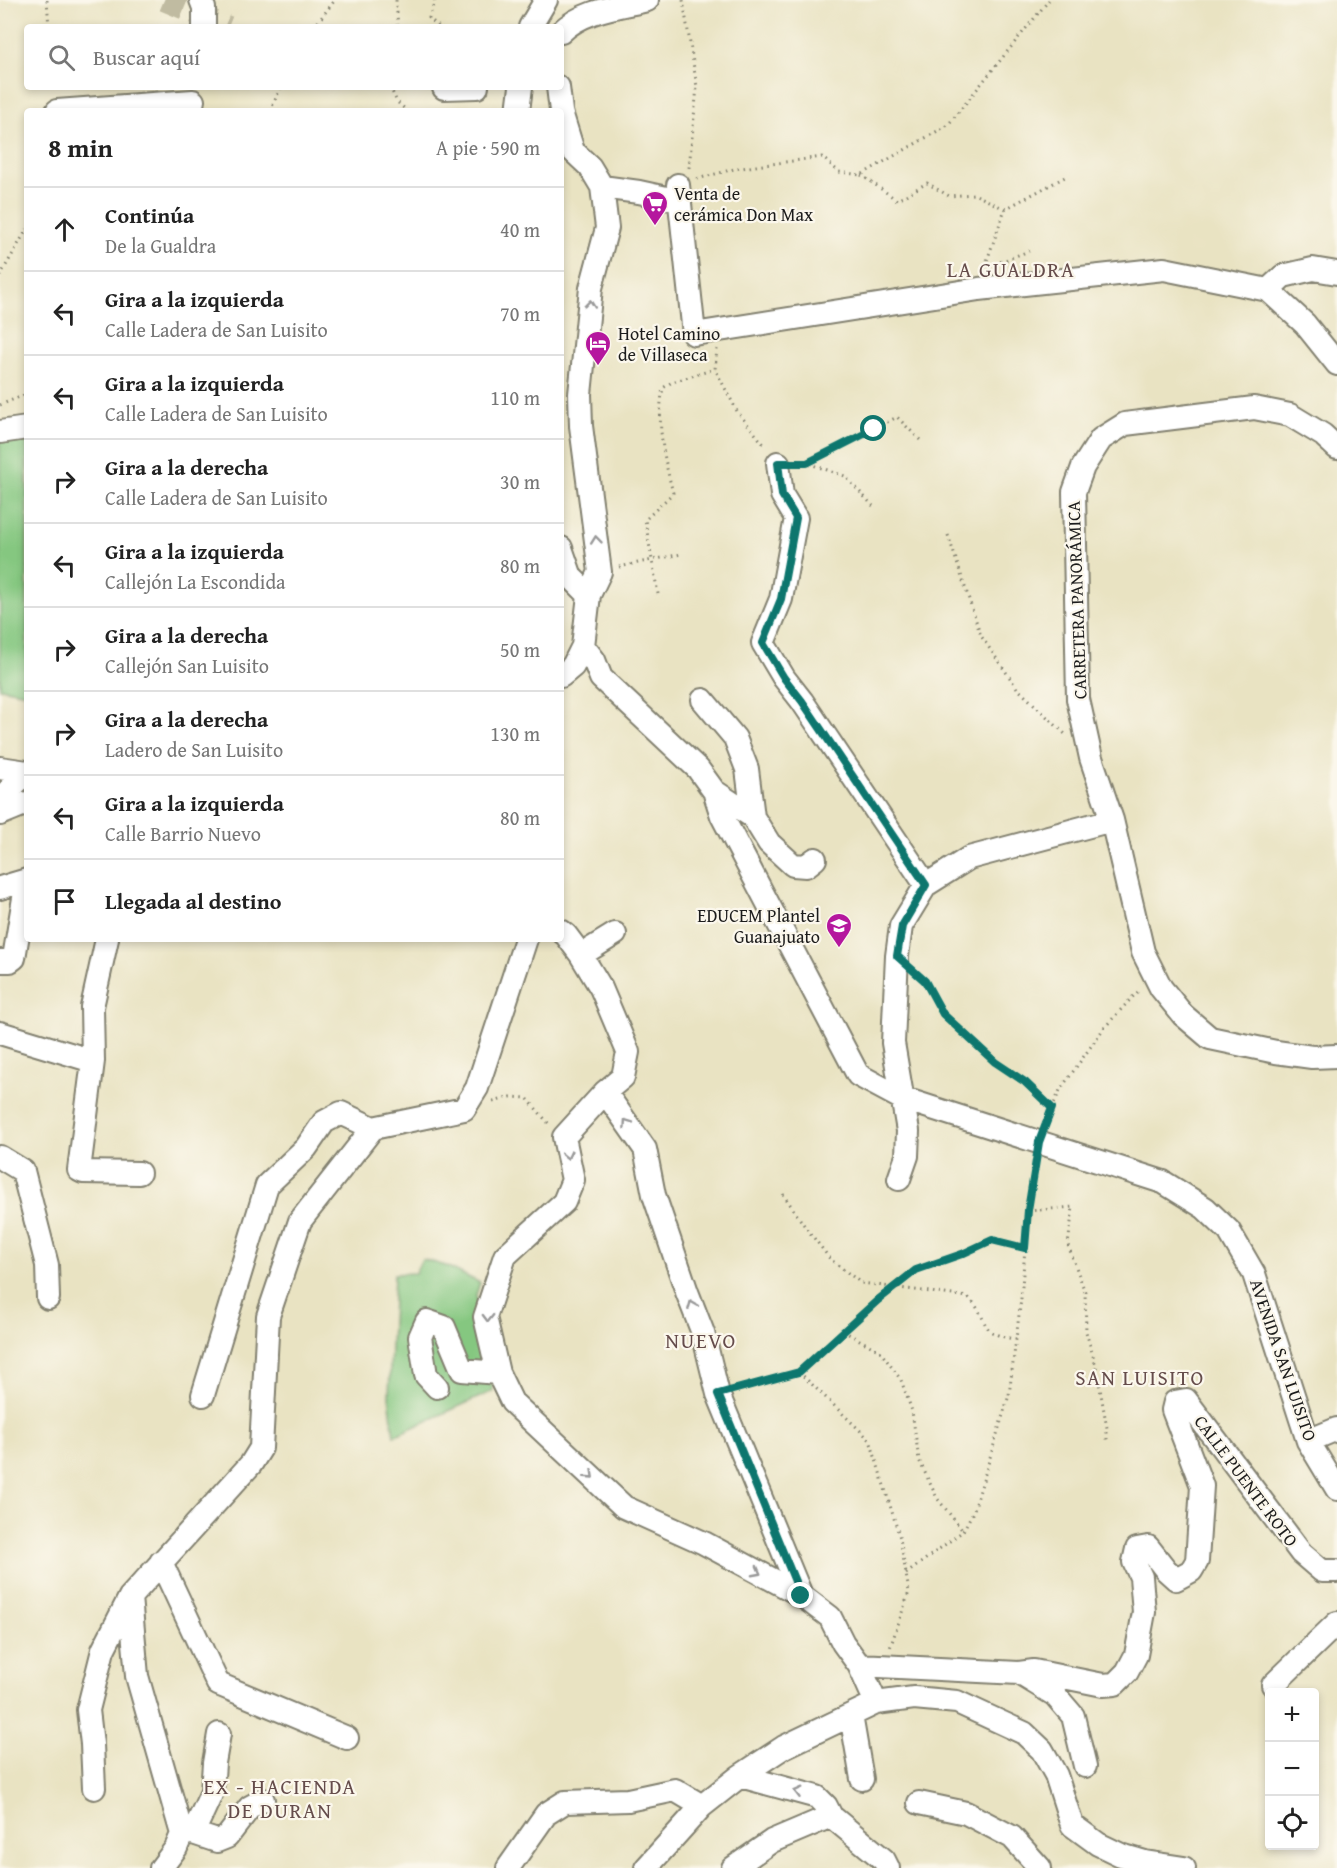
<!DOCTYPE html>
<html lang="es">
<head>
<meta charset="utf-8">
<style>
  body { margin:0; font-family:"Gentium Book Plus",serif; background:#f2f2f2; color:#222 }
  .controls { position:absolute; right:18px; bottom:18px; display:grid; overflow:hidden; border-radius:6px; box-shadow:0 3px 9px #0003 }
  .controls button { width:54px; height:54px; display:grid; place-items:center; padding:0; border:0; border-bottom:2px solid #e0e0e0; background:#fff; color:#222; font:30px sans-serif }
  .stop { position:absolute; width:18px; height:18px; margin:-14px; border:4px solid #0f766e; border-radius:50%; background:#fff }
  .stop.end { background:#0f766e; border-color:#fff; box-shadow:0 2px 6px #0008 }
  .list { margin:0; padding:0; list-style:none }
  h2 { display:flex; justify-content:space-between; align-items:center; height:78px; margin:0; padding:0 24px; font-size:26px }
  h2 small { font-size:20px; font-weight:400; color:#767676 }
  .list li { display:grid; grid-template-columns:39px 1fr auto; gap:18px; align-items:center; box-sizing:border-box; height:84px; padding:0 24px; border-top:2px solid #e0e0e0 }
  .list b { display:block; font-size:22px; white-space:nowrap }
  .list p { margin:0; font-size:20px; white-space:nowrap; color:#767676 }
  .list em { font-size:20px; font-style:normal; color:#767676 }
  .icon { flex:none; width:33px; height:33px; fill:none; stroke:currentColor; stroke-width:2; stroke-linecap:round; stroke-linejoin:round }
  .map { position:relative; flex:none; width:1337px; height:1868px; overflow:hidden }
  .search { position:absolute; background:#fff; box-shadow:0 3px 9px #0003; left:24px; top:24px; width:540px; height:66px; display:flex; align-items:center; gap:15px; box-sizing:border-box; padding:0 21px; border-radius:6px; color:#767676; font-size:22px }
  .panel { position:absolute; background:#fff; box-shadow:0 3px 9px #0003; left:24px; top:108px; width:540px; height:834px; border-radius:6px }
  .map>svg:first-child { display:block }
  .green { fill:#85c780; stroke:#50724e; stroke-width:1.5 }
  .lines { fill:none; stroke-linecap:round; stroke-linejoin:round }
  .minor-tunnel { stroke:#c0bba1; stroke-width:22; stroke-dasharray:22 11; stroke-linecap:butt }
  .minor-casing { stroke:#82806f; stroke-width:26 }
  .path { stroke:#82806f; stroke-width:3; stroke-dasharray:1.5 4.5; stroke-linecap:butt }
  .minor { stroke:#fff; stroke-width:22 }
  .oneway { stroke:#999 }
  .route { stroke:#0f766e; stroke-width:8 }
  .labels { text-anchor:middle; stroke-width:4.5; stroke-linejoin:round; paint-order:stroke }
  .poi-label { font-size:18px; fill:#1c1c1c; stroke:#fbf7ec; text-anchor:start }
  .street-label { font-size:18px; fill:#1c1c1c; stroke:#fbf7ec }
  .quarter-label { font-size:21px; letter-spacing:1.5px; fill:#654c4b; stroke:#fbf7ec }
</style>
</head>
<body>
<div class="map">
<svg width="1337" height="1868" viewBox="0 0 1337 1868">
  <rect width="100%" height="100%" fill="#fbf7ec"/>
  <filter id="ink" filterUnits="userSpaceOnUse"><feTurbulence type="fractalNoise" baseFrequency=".0167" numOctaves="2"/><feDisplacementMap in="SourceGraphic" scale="12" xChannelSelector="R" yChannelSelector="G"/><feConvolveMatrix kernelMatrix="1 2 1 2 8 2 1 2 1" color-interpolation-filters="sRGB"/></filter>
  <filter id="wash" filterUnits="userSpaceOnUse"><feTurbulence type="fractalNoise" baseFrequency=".008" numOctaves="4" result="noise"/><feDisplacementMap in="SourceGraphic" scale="24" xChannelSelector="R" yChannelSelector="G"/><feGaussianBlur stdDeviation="1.35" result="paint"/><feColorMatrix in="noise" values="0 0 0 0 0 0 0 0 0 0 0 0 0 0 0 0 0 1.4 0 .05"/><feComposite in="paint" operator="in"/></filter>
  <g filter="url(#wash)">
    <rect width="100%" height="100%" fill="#e9e3c2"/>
    <!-- green -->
    <path class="green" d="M27 433V693L0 688V438Z
      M422 1259 446 1266 480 1283 476 1295 493 1391 394 1436 389 1396 394 1274 415 1273Z"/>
  </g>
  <g filter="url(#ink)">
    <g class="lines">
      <!-- minor-tunnel -->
      <path class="minor-tunnel" d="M164 0 228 27"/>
      <defs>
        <path id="minor" d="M201 0 204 8V27
          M530 27 546 0
          M561 32C583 10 618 7 647 0
          M558 87 561 111
          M444 88 477 87
          M57 111 193 101
          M518 111 521 87
          M561 112 573 151 590 167 602 187 607 228 591 288 580 394 581 426 600 572 589 595 583 646 573 666 561 676
          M678 185 694 334 979 289 1164 269 1268 290 1305 324 1337 364
          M602 187 639 192 680 201
          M1268 290 1283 276 1313 269 1337 273
          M0 432 27 428
          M1337 448 1323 435 1290 415 1254 408 1125 424 1101 439 1083 467 1074 492 1078 699 1091 758 1112 820 1143 952 1161 988 1183 1015 1210 1038 1276 1052 1312 1057 1337 1056
          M778 463 782 495 796 518 781 599 763 643 784 678 802 701 926 885
          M561 548 571 577 589 595
          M583 646 594 660 601 678 698 769 714 791 722 816 858 1075 901 1098 1163 1182 1205 1208 1229 1231 1254 1274 1308 1441 1337 1489
          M703 700 735 738 747 769 753 817
          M0 768 27 772
          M714 791 753 817 769 843 793 865 806 866 815 859
          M0 799 27 772
          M0 814 27 803
          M0 888 27 880
          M561 931 566 935 581 955 601 988 628 1052 623 1077 605 1092 564 1137 573 1180 564 1202 505 1256 485 1317 498 1373 512 1402 624 1507 704 1543 801 1595 830 1617 843 1643 859 1665 876 1703
          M107 939 92 1007 93 1061 79 1170 83 1172 139 1173
          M581 955 615 934
          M0 961H10L14 958 27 880
          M0 1033 93 1061
          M605 1092 645 1149 654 1195 687 1292 703 1333 718 1394 801 1595
          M0 1157 23 1171 47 1265 48 1298
          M899 1179 907 1156 908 1131 893 1043 897 956 901 926 926 885 969 858 1112 820
          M437 1387 426 1375 420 1337 427 1321 444 1327 462 1370 498 1373
          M203 1395 267 1185 306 1148 324 1122 341 1113 373 1128
          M1308 1441 1337 1429
          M161 1562 218 1684 347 1738
          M130 1597 137 1676 182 1834 176 1848 161 1868
          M859 1665 1019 1673 1055 1695 1073 1716 1085 1766
          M1019 1673 1034 1671 1103 1685 1115 1684 1127 1672 1136 1655 1144 1612 1141 1577 1134 1562 1137 1549 1148 1547 1166 1570 1176 1579 1191 1571 1197 1561 1202 1486 1173 1410 1175 1402 1186 1400 1301 1553 1322 1571H1337
          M1273 1685 1337 1623
          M851 1715 862 1779
          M740 1776 817 1797 826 1806 831 1816 884 1860 888 1868
          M94 1788 92 1744 88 1710 103 1650 130 1597 251 1464 261 1448 268 1316 300 1221 373 1128 464 1109 477 1088 526 939
          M919 1803 966 1813 1012 1837 1040 1868
          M193 1833 212 1792 214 1763 219 1734
          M182 1834 193 1833 217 1841 227 1837 250 1807 263 1800
          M508 1868 546 1814 565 1802 628 1800 675 1790 702 1806
          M646 1868 702 1806 740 1776 784 1747 876 1703 914 1698 957 1702 1024 1733 1042 1750 1056 1775 1072 1825 1098 1844 1121 1855 1145 1862 1184 1868
          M733 1868 772 1841 831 1816"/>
      </defs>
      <!-- minor casing -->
      <use href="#minor" class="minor-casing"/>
      <!-- path -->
      <path class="path" d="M47 0 49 27
        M396 0 398 27
        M435 0 429 18 439 27
        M683 0 697 87 689 168
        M314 27 335 0
        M390 87 397 102 407 111
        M270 111 281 87
        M861 175 897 200 927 183 949 196 974 194 1005 209 984 269
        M697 179 734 169 822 157 839 172 861 175 948 125 1049 0
        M1005 209 1065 177
        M989 266 1029 251
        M0 276 27 229
        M717 349 715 369 737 411 766 447
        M0 405 27 394
        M797 463H807L845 476 873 506
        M807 463 897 417 923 443
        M948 535 981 636 1017 688 1065 734
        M619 567 681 554
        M658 594 645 520 673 493C664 458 656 424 663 388L672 382 715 369
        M917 974 925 981 943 1015 995 1062 1025 1082 1052 1108
        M493 1102 511 1097 527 1098 549 1124
        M1045 1125 1060 1090 1104 1028 1140 989
        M783 1194 804 1225 830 1259 861 1283 968 1297C992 1320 975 1334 1016 1339
        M1028 1211 1073 1207 1068 1245 1085 1292 1086 1332 1096 1366 1107 1428V1441
        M843 1331 880 1351 901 1380 912 1411 919 1460 937 1498 963 1531
        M799 1372 870 1440 900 1538 909 1592 890 1648
        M737 1389 799 1372 878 1300 916 1270 962 1254 992 1241 1025 1248
        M906 1574 963 1531 974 1510 1009 1395 1021 1299 1028 1211 1036 1160"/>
      <!-- minor -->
      <use href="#minor" class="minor"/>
    </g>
    <!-- one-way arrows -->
    <defs><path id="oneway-chevron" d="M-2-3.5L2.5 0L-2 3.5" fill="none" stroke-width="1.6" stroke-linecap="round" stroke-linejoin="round" transform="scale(1.5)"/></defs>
    <g class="oneway">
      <use href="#oneway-chevron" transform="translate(590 304) rotate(-84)"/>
      <use href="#oneway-chevron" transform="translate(596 540) rotate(-96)"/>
      <use href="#oneway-chevron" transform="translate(627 1123) rotate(-125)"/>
      <use href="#oneway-chevron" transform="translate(567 1155) rotate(77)"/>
      <use href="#oneway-chevron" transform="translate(692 1305) rotate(-112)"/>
      <use href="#oneway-chevron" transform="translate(488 1318) rotate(91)"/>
      <use href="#oneway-chevron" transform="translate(590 1475) rotate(43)"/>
      <use href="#oneway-chevron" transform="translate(757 1572) rotate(28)"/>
      <use href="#oneway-chevron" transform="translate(798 1792) rotate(-165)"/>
    </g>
  </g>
  <g class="lines" filter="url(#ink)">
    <!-- route -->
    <path class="route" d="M801 1596 718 1394 799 1372 878 1300 916 1270 962 1254 992 1240 1025 1248 1028 1210 1039 1142 1052 1108 1025 1082 995 1062 943 1014 925 981 897 956 902 926 926 885 802 701 784 678 763 643 781 599 796 518 782 495 778 463H807L874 429"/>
  </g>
  <!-- icons -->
  <defs>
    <symbol id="supermarket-pin" viewBox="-11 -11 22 30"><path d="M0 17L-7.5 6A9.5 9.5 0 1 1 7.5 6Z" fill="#b5179e" stroke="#fbf7ec"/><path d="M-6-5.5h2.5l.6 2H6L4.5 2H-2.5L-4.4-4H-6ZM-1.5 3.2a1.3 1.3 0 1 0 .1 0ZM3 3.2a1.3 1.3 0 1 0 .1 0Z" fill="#fff"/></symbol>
    <symbol id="hotel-pin" viewBox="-11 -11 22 30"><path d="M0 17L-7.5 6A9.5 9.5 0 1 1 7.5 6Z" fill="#b5179e" stroke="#fbf7ec"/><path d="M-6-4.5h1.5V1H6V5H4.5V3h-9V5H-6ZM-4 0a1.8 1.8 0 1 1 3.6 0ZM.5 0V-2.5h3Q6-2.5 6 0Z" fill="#fff"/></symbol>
    <symbol id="school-pin" viewBox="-11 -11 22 30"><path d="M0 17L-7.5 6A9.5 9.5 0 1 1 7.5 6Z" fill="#b5179e" stroke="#fbf7ec"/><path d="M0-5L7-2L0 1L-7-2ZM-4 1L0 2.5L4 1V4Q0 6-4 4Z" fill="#fff"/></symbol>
  </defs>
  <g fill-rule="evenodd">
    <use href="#supermarket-pin" x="640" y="189" width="30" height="40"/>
    <use href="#hotel-pin" x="583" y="329" width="30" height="40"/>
    <use href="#school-pin" x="824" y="911" width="30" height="40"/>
  </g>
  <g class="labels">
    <!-- poi labels -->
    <g class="poi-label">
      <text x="674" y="200">Venta de<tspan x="674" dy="21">cerámica Don Max</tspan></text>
      <text x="618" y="340">Hotel Camino<tspan x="618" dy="21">de Villaseca</tspan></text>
      <text x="820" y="922" text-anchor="end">EDUCEM Plantel<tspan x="820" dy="21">Guanajuato</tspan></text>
    </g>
    <!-- street labels -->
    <g class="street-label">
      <text transform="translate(1077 600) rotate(-92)" y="6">CARRETERA PANORÁMICA</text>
      <text transform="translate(1283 1360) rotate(71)" y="6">AVENIDA SAN LUISITO</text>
      <text transform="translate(1246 1481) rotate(53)" y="6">CALLE PUENTE ROTO</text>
    </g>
    <!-- quarter labels -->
    <g class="quarter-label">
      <text x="1011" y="277">LA GUALDRA</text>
      <text x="701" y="1348">NUEVO</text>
      <text x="1140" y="1385">SAN LUISITO</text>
      <text x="280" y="1794">EX - HACIENDA<tspan x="280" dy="24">DE DURAN</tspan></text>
    </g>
  </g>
</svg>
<div class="controls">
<button>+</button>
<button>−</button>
<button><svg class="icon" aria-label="locate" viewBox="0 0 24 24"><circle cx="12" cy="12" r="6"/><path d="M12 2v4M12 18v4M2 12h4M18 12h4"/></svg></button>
</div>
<div class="stop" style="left:874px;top:429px"></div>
<div class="stop end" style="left:801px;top:1596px"></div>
<div class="search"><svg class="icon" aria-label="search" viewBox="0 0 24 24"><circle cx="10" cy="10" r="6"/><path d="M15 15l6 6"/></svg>Buscar aquí</div>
<section class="panel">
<h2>8 min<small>A pie · 590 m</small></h2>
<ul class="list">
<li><svg class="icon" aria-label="ahead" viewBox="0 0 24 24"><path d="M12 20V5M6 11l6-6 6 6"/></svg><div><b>Continúa</b><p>De la Gualdra</p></div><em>40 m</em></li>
<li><svg class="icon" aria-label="left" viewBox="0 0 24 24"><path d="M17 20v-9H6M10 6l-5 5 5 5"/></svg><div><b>Gira a la izquierda</b><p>Calle Ladera de San Luisito</p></div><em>70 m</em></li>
<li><svg class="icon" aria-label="left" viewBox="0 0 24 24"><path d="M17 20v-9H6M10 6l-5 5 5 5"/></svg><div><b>Gira a la izquierda</b><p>Calle Ladera de San Luisito</p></div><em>110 m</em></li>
<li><svg class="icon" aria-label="right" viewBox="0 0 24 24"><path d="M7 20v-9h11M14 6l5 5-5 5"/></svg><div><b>Gira a la derecha</b><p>Calle Ladera de San Luisito</p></div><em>30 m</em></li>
<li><svg class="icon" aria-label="left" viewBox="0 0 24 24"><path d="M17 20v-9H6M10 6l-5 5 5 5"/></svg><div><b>Gira a la izquierda</b><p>Callejón La Escondida</p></div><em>80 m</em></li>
<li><svg class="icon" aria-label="right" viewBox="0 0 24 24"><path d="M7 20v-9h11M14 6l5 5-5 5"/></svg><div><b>Gira a la derecha</b><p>Callejón San Luisito</p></div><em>50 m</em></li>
<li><svg class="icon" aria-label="right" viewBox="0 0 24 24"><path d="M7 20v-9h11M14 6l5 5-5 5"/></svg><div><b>Gira a la derecha</b><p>Ladero de San Luisito</p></div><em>130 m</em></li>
<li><svg class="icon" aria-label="left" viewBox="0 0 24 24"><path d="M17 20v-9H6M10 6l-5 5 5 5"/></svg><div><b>Gira a la izquierda</b><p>Calle Barrio Nuevo</p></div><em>80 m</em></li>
<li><svg class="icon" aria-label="arrive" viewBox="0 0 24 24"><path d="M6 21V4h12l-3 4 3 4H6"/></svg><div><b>Llegada al destino</b></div></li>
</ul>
</section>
</div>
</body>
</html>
